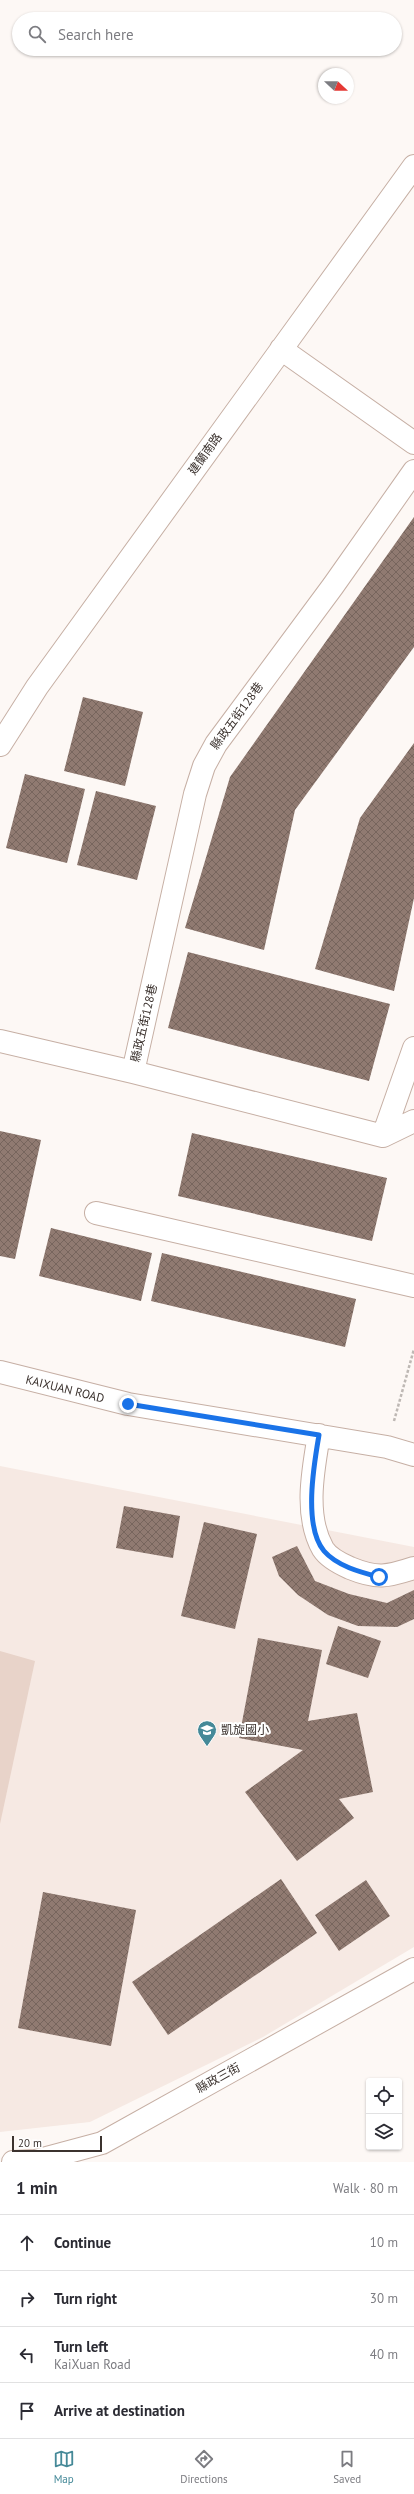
<!DOCTYPE html>
<html lang="en">
<head>
<meta charset="utf-8">
<style>
  body { margin:0; font-family:"PT Sans","Noto Sans TC",sans-serif; background:#f7f7f7; color:#2b2b33 }
  .controls { position:absolute; right:12px; bottom:12px; display:grid; overflow:hidden; border-radius:4px; box-shadow:0 1px 3px #0004 }
  .controls button { width:36px; height:36px; display:grid; place-items:center; padding:0; border:0; border-bottom:1px solid #e1e1e2; background:#fff; color:#2b2b33; font:20px sans-serif }
  .compass { position:absolute; left:318px; top:68px; width:36px; height:36px; border-radius:50%; background:#fff; box-shadow:0 1px 3px #0004; rotate:112deg }
  .scale { position:absolute; left:12px; bottom:10px; width:90px; box-sizing:border-box; padding-left:4px; border:2px solid #3b322e; border-top:0; font-size:11px; line-height:14px; white-space:nowrap; color:#3b322e; -webkit-text-stroke:3px #fff; paint-order:stroke }
  .stop { position:absolute; width:12px; height:12px; margin:-9px; border:3px solid #1a73e8; border-radius:50%; background:#fff }
  .stop.end { background:#1a73e8; border-color:#fff; box-shadow:0 1px 4px #0008 }
  .list { margin:0; padding:0; list-style:none }
  h2 { display:flex; justify-content:space-between; align-items:center; height:52px; margin:0; padding:0 16px; font-size:17px }
  h2 small { font-size:13px; font-weight:400; color:#7c7c81 }
  .list li { display:grid; grid-template-columns:26px 1fr auto; gap:12px; align-items:center; box-sizing:border-box; height:56px; padding:0 16px; border-top:1px solid #e1e1e2 }
  .list b { display:block; font-size:15px; white-space:nowrap }
  .list p { margin:0; font-size:13px; white-space:nowrap; color:#7c7c81 }
  .list em { font-size:13px; font-style:normal; color:#7c7c81 }
  .icon { flex:none; width:22px; height:22px; fill:none; stroke:currentColor; stroke-width:2; stroke-linecap:round; stroke-linejoin:round }
  .map { position:relative; flex:none; width:414px; height:2162px; overflow:hidden }
  .search { position:absolute; background:#fff; box-shadow:0 1px 3px #0004; left:12px; right:12px; top:12px; height:44px; display:flex; align-items:center; gap:10px; box-sizing:border-box; padding:0 14px; border-radius:22px; color:#7c7c81; font-size:15px }
  .sheet { height:276px; background:#fff }
  nav { display:flex; justify-content:space-around; align-items:center; box-sizing:border-box; height:56px; border-top:1px solid #e1e1e2; background:#fff; font-size:11px; color:#7c7c81 }
  nav a { display:grid; justify-items:center; gap:2px }
  nav .on { color:#458998 }
  .map>svg:first-child { display:block }
  .built { fill:#f6e9e3 }
  .pitch { fill:#e8d3c9 }
  .building { fill:url(#building-cross-hatch) }
  .lines { fill:none; stroke-linecap:round; stroke-linejoin:round }
  .minor-casing { stroke:#c6afa4; stroke-width:24 }
  .path { stroke:#beb8b4; stroke-width:2.5; stroke-dasharray:3 2; stroke-linecap:butt }
  .minor { stroke:#fff; stroke-width:22 }
  .route { stroke:#1a73e8; stroke-width:5 }
  .labels { text-anchor:middle; stroke-width:4; stroke-linejoin:round; paint-order:stroke }
  .street-label { font-size:12px; fill:#3b322e; stroke:#fff }
  .poi-label { font-size:12px; fill:#3b322e; stroke:#fff; text-anchor:start }
</style>
</head>
<body>
<div class="map">
<svg width="414" height="2162" viewBox="0 0 414 2162">
  <defs>
    <pattern id="building-cross-hatch" width="8" height="8" patternUnits="userSpaceOnUse"><rect width="8" height="8" fill="#907a71"/><path d="M0 0l8 8M0 8l8-8" fill="none" stroke="#77655d"/></pattern>
  </defs>
  <rect width="100%" height="100%" fill="#fdf8f5"/>
  <!-- built -->
  <path class="built" d="M0 1466 414 1547V1947L263 2037 90 2122 0 2132Z"/>
  <!-- pitch -->
  <path class="pitch" d="M0 1651 35 1661 0 1824Z"/>
  <!-- building -->
  <path class="building" d="M414 517V647L295 810 264 950 185 928 230 777Z
    M83 697 143 712 125 786 64 771Z
    M414 743V898L394 991 315 969 360 818Z
    M25 774 85 789 67 863 6 848Z
    M96 791 156 806 137 880 77 865Z
    M188 952 390 1004 369 1081 168 1028Z
    M0 1131 41 1140 15 1259 0 1256Z
    M192 1133 387 1178 372 1241 178 1196Z
    M51 1228 152 1253 141 1301 39 1276Z
    M162 1253 356 1299 345 1347 151 1301Z
    M124 1506 180 1516 173 1558 116 1548Z
    M204 1522 257 1534 235 1629 181 1616Z
    M297 1546 315 1581 349 1594 387 1603 414 1590V1619L397 1627 358 1626 328 1615 298 1595 279 1576 272 1557Z
    M338 1626 381 1641 368 1678 326 1664Z
    M258 1638 322 1650 308 1721 357 1713 373 1792 339 1799 354 1818 297 1861 245 1792 303 1750 239 1738Z
    M281 1879 317 1933 168 2035 132 1982Z
    M366 1880 390 1916 339 1951 315 1915Z
    M43 1892 136 1910 111 2046 18 2028Z"/>
  <g class="lines">
    <defs>
      <path id="minor" d="M281 349 414 443
        M0 745 37 687 414 166
        M0 1041 133 1072 383 1136 414 1121
        M133 1072 195 794 204 766 216 744 333 586 414 471
        M383 1136 414 1048
        M96 1213 414 1286
        M0 1372 128 1404 387 1447 414 1455
        M319 1435C313 1470 304 1516 323 1549 328 1557 341 1564 350 1568 377 1579 387 1577 414 1568
        M13 2162 35 2161 102 2143 414 1969"/>
    </defs>
    <!-- minor casing -->
    <use href="#minor" class="minor-casing"/>
    <!-- path -->
    <path class="path" d="M394 1421 414 1349"/>
    <!-- minor -->
    <use href="#minor" class="minor"/>
  </g>
  <g class="lines">
    <!-- route -->
    <path class="route" d="M128 1404 319 1435C314 1464 303 1526 324 1551 337 1566 360 1572 379 1577"/>
  </g>
  <!-- icons -->
  <defs>
    <symbol id="school-pin" viewBox="-11 -11 22 30"><path d="M0 17L-7.5 6A9.5 9.5 0 1 1 7.5 6Z" fill="#458998" stroke="#fff"/><path d="M0-5L7-2L0 1L-7-2ZM-4 1L0 2.5L4 1V4Q0 6-4 4Z" fill="#fff"/></symbol>
  </defs>
  <g fill-rule="evenodd">
    <use href="#school-pin" x="196" y="1719" width="22" height="30"/>
  </g>
  <g class="labels">
    <!-- street labels -->
    <g class="street-label">
      <text transform="translate(205 454) rotate(-54)" y="4">建蘭南路</text>
      <text transform="translate(237 716) rotate(-54)" y="4">縣政五街128巷</text>
      <text transform="translate(144 1023) rotate(-77)" y="4">縣政五街128巷</text>
      <text transform="translate(65 1389) rotate(14)" y="4">KAIXUAN ROAD</text>
      <text transform="translate(218 2078) rotate(-29)" y="4">縣政三街</text>
    </g>
    <!-- poi labels -->
    <g class="poi-label">
      <text x="221" y="1734">凱旋國小</text>
    </g>
  </g>
</svg>
<div class="controls">
<button><svg class="icon" aria-label="locate" viewBox="0 0 24 24"><circle cx="12" cy="12" r="6"/><path d="M12 2v4M12 18v4M2 12h4M18 12h4"/></svg></button>
<button><svg class="icon" aria-label="layers" viewBox="0 0 24 24"><path d="M12 4l9 5-9 5-9-5zM3 14l9 5 9-5"/></svg></button>
</div>
<svg class="compass" viewBox="-18 -18 36 36"><path d="M0-13l5 13h-10z" fill="#e53935"/><path d="M0 13l5-13h-10z" fill="#7c7c81"/></svg>
<div class="scale">20 m</div>
<div class="stop" style="left:379px;top:1577px"></div>
<div class="stop end" style="left:128px;top:1404px"></div>
<div class="search"><svg class="icon" aria-label="search" viewBox="0 0 24 24"><circle cx="10" cy="10" r="6"/><path d="M15 15l6 6"/></svg>Search here</div>
</div>
<section class="sheet">
<h2>1 min<small>Walk · 80 m</small></h2>
<ul class="list">
<li><svg class="icon" aria-label="ahead" viewBox="0 0 24 24"><path d="M12 20V5M6 11l6-6 6 6"/></svg><div><b>Continue</b></div><em>10 m</em></li>
<li><svg class="icon" aria-label="right" viewBox="0 0 24 24"><path d="M7 20v-9h11M14 6l5 5-5 5"/></svg><div><b>Turn right</b></div><em>30 m</em></li>
<li><svg class="icon" aria-label="left" viewBox="0 0 24 24"><path d="M17 20v-9H6M10 6l-5 5 5 5"/></svg><div><b>Turn left</b><p>KaiXuan Road</p></div><em>40 m</em></li>
<li><svg class="icon" aria-label="arrive" viewBox="0 0 24 24"><path d="M6 21V4h12l-3 4 3 4H6"/></svg><div><b>Arrive at destination</b></div></li>
</ul>
</section>
<nav>
<a class="on"><svg class="icon" aria-label="map" viewBox="0 0 24 24"><path d="M3 6l6-2 6 2 6-2v14l-6 2-6-2-6 2zM9 4v14M15 6v14"/></svg>Map</a>
<a><svg class="icon" aria-label="directions" viewBox="0 0 24 24"><path d="M12 3l9 9-9 9-9-9zM9 14v-3h6M13 9l2 2-2 2"/></svg>Directions</a>
<a><svg class="icon" aria-label="saved" viewBox="0 0 24 24"><path d="M7 4h10v16l-5-4-5 4z"/></svg>Saved</a>
</nav>
</body>
</html>
